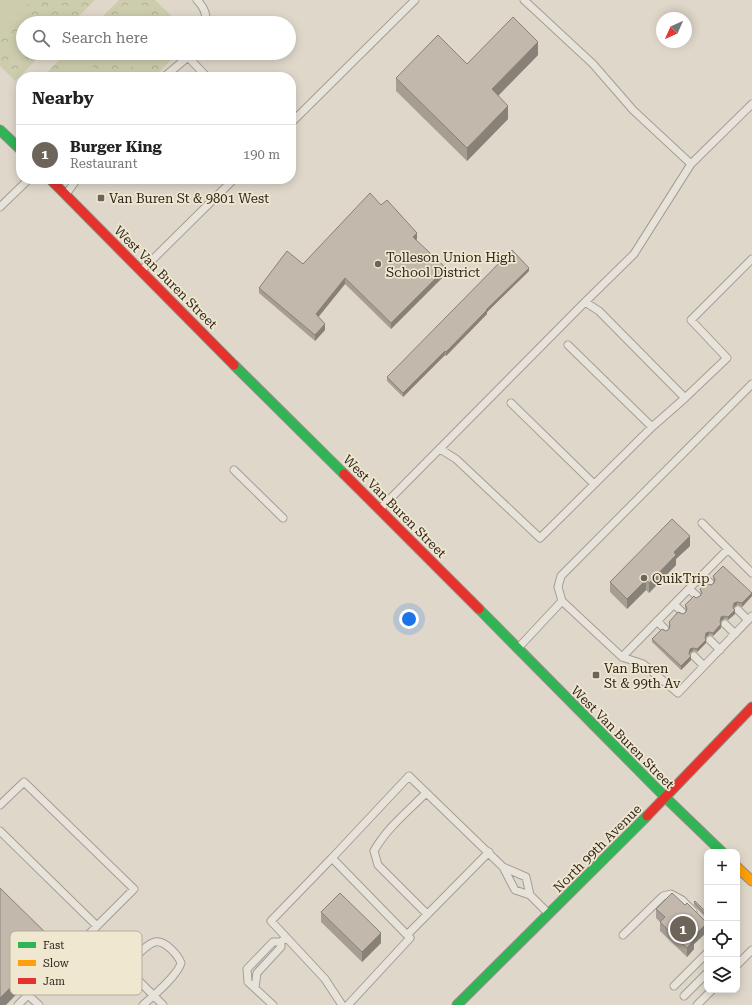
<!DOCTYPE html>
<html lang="en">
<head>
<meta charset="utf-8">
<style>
  body { margin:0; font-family:"Roboto Serif",serif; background:#f2f2f2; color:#222 }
  .controls { position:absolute; right:12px; bottom:12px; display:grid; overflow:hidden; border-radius:8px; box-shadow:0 2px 10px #0003 }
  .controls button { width:36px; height:36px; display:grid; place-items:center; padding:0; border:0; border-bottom:1px solid #e0e0e0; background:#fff; color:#222; font:20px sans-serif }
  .compass { position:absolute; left:656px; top:12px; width:36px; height:36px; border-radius:50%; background:#fff; box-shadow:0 2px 10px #0003; rotate:225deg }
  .you { position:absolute; left:409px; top:619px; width:14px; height:14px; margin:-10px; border:3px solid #fff; border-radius:50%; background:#1a73e8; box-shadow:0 0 0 6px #1a73e833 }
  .badge { display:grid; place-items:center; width:26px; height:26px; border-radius:50%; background:#6d655a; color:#fff; font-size:13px; font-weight:700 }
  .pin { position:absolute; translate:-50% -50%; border:2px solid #fff; box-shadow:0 1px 4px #0006 }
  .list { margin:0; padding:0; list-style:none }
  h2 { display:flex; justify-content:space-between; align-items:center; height:52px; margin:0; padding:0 16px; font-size:17px }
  h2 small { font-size:13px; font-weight:400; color:#767676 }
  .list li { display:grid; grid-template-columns:26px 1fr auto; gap:12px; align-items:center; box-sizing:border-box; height:60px; padding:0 16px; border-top:1px solid #e0e0e0 }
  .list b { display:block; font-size:15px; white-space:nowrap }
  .list p { margin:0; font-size:13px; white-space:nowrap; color:#767676 }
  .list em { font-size:13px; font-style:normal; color:#767676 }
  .icon { flex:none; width:22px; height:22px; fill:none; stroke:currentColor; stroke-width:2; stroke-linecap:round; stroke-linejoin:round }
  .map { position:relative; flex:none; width:752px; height:1005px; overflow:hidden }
  .search { position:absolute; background:#fff; box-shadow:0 2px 10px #0003; left:16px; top:16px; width:280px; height:44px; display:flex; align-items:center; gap:10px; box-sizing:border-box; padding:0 14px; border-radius:22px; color:#767676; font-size:15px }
  .panel { position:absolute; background:#fff; box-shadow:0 2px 10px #0003; left:16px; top:72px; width:280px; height:112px; border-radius:16px }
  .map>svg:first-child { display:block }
  .park { fill:url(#park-crowns) }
  .pitch { fill:#cdcdae }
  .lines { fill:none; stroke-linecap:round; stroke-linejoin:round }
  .lane-casing { stroke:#a49d94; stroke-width:9 }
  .fast-casing { stroke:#938d83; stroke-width:11 }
  .slow-casing { stroke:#938d83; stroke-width:11 }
  .jam-casing { stroke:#938d83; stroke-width:11 }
  .lane { stroke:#e8e3da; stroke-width:7 }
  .fast { stroke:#30b455; stroke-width:9 }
  .slow { stroke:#ff9f0a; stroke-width:9 }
  .jam { stroke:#e5322d; stroke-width:9 }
  .wall { fill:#a79e93 }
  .shaded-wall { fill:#888178 }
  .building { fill:#c2b8ab; stroke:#888178 }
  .poi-dot { fill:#6d655a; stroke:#f0e7d0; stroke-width:1.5 }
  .labels { text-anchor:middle; stroke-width:3.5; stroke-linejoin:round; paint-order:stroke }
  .poi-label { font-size:13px; fill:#30271e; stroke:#f0e7d0; text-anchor:start }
  .street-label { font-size:13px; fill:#30271e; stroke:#f0e7d0 }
  .key { fill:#f0e7d0; stroke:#b6ad9b; stroke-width:1 }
  .key-label { font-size:11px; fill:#30271e }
</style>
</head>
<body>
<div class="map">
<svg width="752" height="1005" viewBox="0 0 752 1005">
  <defs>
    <pattern id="park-crowns" width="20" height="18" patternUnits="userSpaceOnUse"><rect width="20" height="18" fill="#cdcdae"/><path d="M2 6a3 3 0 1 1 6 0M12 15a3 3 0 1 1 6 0" fill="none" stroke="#b0b095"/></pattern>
  </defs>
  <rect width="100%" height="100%" fill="#dfd8ca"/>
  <!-- park -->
  <path class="park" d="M0 0H95L72 23H23V53H43L15 81 0 66Z
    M119 0H155L179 23H96Z
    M66 53H178L154 77H43Z"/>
  <!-- pitch -->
  <path class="pitch" d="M0 0H26L29 3 0 32Z
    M133 0H137L151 14 143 23H110Z
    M23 26V53H29L18 64 2 47Z
    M79 53 96 70 89 77H56Z
    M130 53H163L141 75 124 58Z"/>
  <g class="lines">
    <defs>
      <path id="lane" d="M197 0C203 6 207 14 206 23
        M192 53 188 57 207 77
        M164 77 188 57
        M291 123 415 0
        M691 164 752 104
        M67 193 77 179
        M0 207 29 179
        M142 270 234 179
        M585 302 599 311 685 398 652 427
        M685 398 727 358 691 320 752 259
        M511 403 594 484
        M440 449 456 459 540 538 652 427 568 345
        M234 470 283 518
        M381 508 585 302 634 254 691 164 633 110 593 64 524 0
        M702 523 728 549
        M702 575 710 583
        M689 589 697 596
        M562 601 558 587 561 576 752 384
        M674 604 682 612
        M738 610 748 620
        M657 621 665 629
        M725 624 735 634
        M710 640 720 650
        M519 647 562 601 622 657 643 664 678 693 752 616
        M694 656 704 666
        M622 657 728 549 752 573
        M426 793C408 811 386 829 374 851L378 865 427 914
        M0 805 24 782 134 889 18 1005
        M0 831 97 926
        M332 858 409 776 503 867 515 890 530 895 548 913
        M503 867 526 877 530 895
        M407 935 489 852
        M623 935 663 896 671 894 682 900 693 911
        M737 965 752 950
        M674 986 707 953
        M255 988 257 973 281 947V942
        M28 995 39 1005
        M684 996 707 973
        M143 1005C153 996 178 975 181 963 178 955 165 940 155 942 149 943 134 957 131 962 129 966 129 968 130 972L163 1005
        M273 1005 248 982 247 969 273 942H281L286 937
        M342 1005 325 979 271 921 332 858 410 938 348 1005
        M697 1005 712 990"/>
      <path id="fast" d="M0 130 21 150
        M234 365 344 474
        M479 609 666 798 722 852
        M457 1005 647 816"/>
      <path id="slow" d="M737 867 752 881"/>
      <path id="jam" d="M50 179 234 365
        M344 474 479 609
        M647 816 752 707"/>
    </defs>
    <!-- lane casing -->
    <use href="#lane" class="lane-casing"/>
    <!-- fast casing -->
    <use href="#fast" class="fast-casing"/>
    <!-- slow casing -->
    <use href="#slow" class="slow-casing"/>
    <!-- jam casing -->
    <use href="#jam" class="jam-casing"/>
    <!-- lane -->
    <use href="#lane" class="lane"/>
    <!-- fast -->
    <use href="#fast" class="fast"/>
    <!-- slow -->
    <use href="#slow" class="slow"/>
    <!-- jam -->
    <use href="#jam" class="jam"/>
  </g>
  <!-- wall -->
  <path class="wall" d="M538 55 498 96 508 119 467 161 396 91V78L467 64Z
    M381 205 417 239 416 240 446 274 391 329 345 284 318 317 325 330 315 341 259 293V288L303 264Z
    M529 271 487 312V314L446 356 445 355 403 397 387 381V377Z
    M690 546 676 559V565L649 593 646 590 627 609 610 592V582Z
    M713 576 752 596 742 607 737 605 734 607V609L735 614 728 620 724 619 721 621V628L713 636 709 635 706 637V643L697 652 693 651 690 653V655L691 660 681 670 652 642V639L669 629V622L686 612V610L685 608V605L696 598 700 596 701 595 700 589 714 583V581L713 579Z
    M694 902 707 913V918H706L694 905Z
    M656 909 707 932 694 944V949L687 957 660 931V922L656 918Z
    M321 912 381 943 362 962 321 922Z"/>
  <!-- shaded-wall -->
  <path class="shaded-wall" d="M538 42V55L492 102V89Z
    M508 106V119L467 161V148Z
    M417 233V239L413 243V237Z
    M446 268V274L391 329V323Z
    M529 268V271L487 312V314L446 356V352L486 310Z
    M345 278V284L316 320V314Z
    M325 324V330L315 341V335Z
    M445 351V355L403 397V393Z
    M690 536V546L676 559V565L649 593V583L674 552Z
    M646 580V590L627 609V599Z
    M752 593V596L742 607V603Z
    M737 602V605L734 607 733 611 734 603Z
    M735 610V614L728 620V617Z
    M724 616V619L721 621 720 625 721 617Z
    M721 624V628L713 636V633Z
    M709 632V635L706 637 705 641 706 633Z
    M706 640V643L697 652V649Z
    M693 648V651L690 653 689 657 690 649Z
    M691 656V660L681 670V666Z
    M707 923V932L694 944V949L687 957V948L692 938Z
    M381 933V943L362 962V952Z
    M55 942V955L6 1005H0V998Z"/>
  <!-- building -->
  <path class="building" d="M513 17 538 42 492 89 508 106 467 148 396 78 438 35 467 64Z
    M370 193 381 205 387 200 417 233 413 237 446 268 391 323 345 278 316 314 325 324 315 335 259 288 287 251 303 264Z
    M512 250 529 268 486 310H487L446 352 445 351 403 393 387 377Z
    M672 519 690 536 674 552 676 555 649 583 646 580 627 599 610 582Z
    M723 566 752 593 742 603 737 602 734 603 733 608 735 610 728 617 724 616 721 617 720 622 721 624 713 633 709 632 706 633 705 638 706 640 697 649 693 648 690 649 689 654 691 656 681 666 652 639 662 629 666 631 669 629 670 625 669 622 678 612 683 614 686 612 687 608 685 605 694 596 696 598 700 596 702 593 700 589 706 583 711 585 714 583 715 579 713 576Z
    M0 888 55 942 0 998Z
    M340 893 381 933 362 952 321 912Z
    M672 893 685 905 687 903 707 923 692 938 694 940 687 948 660 922 665 917 656 909Z
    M695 901 707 913 706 915 694 902Z"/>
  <!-- markers -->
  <g class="poi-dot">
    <rect x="97" y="194" width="8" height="8" rx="2"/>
    <circle cx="378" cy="264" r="4"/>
    <circle cx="644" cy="578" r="4"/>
    <rect x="592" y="671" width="8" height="8" rx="2"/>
  </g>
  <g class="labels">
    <!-- poi labels -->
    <g class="poi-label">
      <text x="109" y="203">Van Buren St &amp; 9801 West</text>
      <text x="386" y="262">Tolleson Union High<tspan x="386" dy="15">School District</tspan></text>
      <text x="652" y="583">QuikTrip</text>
      <text x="604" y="673">Van Buren<tspan x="604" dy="15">St &amp; 99th Av</tspan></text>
    </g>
    <!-- street labels -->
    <g class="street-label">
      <text transform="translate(166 277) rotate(45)" y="5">West Van Buren Street</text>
      <text transform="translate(395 506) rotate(45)" y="5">West Van Buren Street</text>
      <text transform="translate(623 737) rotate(45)" y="5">West Van Buren Street</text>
      <text transform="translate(597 848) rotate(-45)" y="5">North 99th Avenue</text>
    </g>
  </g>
  <!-- legend -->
  <rect x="10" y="931" width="132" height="64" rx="6" class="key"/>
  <rect x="18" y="942" width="18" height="6" fill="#30b455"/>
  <rect x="18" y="960" width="18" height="6" fill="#ff9f0a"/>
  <rect x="18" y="978" width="18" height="6" fill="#e5322d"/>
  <g class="key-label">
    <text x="43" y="949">Fast</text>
    <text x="43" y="967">Slow</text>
    <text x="43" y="985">Jam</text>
  </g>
</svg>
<div class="controls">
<button>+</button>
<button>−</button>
<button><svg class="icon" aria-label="locate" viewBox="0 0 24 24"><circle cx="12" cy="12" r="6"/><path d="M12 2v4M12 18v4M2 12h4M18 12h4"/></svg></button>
<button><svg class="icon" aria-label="layers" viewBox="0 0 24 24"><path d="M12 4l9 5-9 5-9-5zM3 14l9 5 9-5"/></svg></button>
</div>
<svg class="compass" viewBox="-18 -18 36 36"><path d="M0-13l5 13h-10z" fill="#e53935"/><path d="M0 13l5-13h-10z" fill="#767676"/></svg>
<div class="you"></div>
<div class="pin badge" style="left:683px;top:929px">1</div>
<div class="search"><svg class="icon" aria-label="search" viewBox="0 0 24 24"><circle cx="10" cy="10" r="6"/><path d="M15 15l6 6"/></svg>Search here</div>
<section class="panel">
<h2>Nearby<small></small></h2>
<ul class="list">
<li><span class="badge">1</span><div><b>Burger King</b><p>Restaurant</p></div><em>190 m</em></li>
</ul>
</section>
</div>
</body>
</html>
